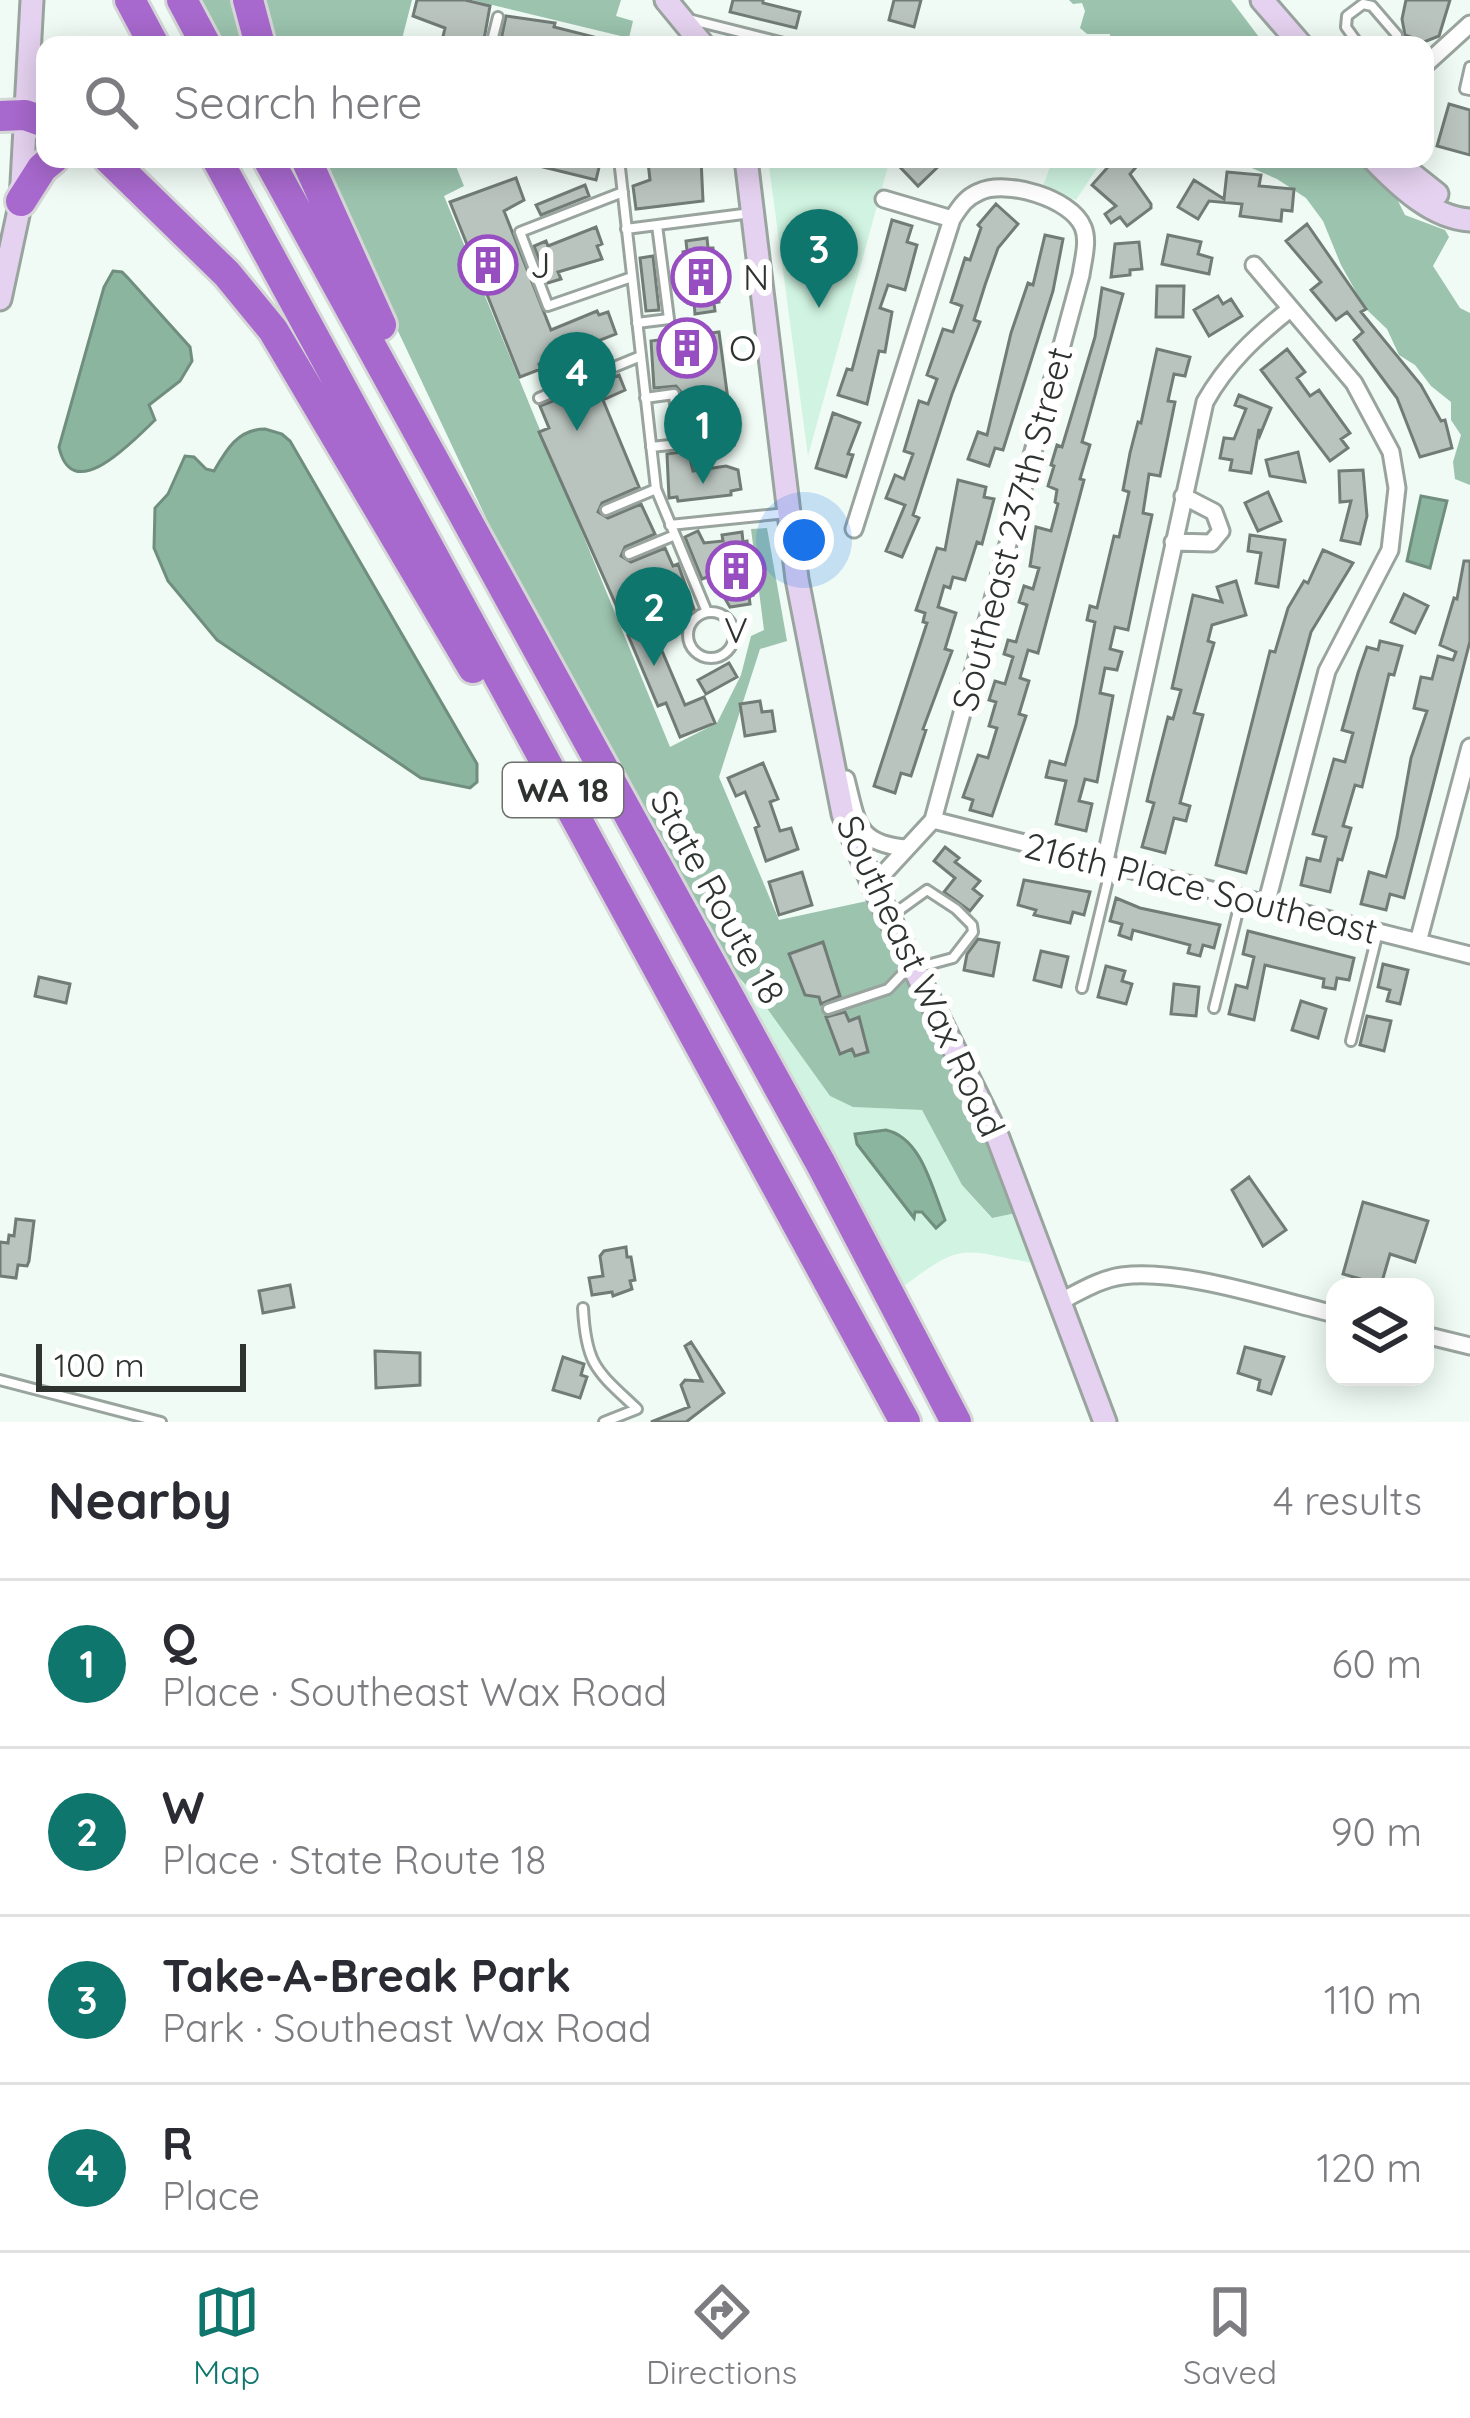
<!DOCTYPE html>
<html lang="en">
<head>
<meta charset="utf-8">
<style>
  body { margin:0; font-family:Quicksand,sans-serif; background:#f7f7f7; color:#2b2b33 }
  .controls { position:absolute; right:36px; bottom:36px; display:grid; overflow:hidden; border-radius:24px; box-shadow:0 6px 30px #0003 }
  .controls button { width:108px; height:108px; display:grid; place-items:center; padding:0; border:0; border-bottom:3px solid #e1e1e2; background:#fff; color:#2b2b33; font:60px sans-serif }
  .scale { position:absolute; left:36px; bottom:30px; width:210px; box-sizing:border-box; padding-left:12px; border:6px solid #2f3330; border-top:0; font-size:33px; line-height:42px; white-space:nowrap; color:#2f3330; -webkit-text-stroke:9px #fff; paint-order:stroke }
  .you { position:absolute; left:804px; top:540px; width:42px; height:42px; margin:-30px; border:9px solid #fff; border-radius:50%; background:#1a73e8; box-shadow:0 0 0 18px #1a73e833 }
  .badge { display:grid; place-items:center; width:78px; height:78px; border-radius:50%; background:#0f766e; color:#fff; font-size:39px; font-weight:700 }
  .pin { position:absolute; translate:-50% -99px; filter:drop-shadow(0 3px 6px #0008) }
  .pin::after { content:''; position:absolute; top:63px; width:42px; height:36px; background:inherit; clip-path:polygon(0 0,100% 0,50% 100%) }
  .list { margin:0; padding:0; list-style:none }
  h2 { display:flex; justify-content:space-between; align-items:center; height:156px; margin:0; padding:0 48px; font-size:51px }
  h2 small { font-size:39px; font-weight:400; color:#7c7c81 }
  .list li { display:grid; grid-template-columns:78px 1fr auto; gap:36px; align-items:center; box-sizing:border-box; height:168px; padding:0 48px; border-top:3px solid #e1e1e2 }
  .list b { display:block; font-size:45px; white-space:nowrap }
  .list p { margin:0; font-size:39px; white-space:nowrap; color:#7c7c81 }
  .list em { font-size:39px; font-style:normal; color:#7c7c81 }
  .icon { flex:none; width:66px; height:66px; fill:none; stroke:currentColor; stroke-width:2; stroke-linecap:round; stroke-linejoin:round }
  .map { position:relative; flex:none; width:1470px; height:1422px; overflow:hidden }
  .search { position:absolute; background:#fff; box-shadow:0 6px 30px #0003; left:36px; right:36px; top:36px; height:132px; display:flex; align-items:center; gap:30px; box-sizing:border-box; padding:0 42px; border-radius:24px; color:#7c7c81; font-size:45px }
  .sheet { height:828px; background:#fff }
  nav { display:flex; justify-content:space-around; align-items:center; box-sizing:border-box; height:168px; border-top:3px solid #e1e1e2; background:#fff; font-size:33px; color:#7c7c81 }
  nav a { display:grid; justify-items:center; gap:6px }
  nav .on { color:#0f766e }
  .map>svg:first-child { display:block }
  .green { fill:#d0f4e1 }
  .forest { fill:#9bc3ae }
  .water { fill:#8cb5a0; stroke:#708e7e; stroke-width:3 }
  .building { fill:#bac4be; stroke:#727c76; stroke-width:3 }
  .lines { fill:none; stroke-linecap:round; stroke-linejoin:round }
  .lane-casing { stroke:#9aa49e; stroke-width:14 }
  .street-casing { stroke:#9aa49e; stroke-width:21 }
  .secondary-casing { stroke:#9aa49e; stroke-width:27 }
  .highway-casing { stroke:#d5d6d6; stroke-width:36 }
  .lane { stroke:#fff; stroke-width:8 }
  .street { stroke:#fff; stroke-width:15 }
  .secondary { stroke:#e5d2f0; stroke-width:21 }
  .highway { stroke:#a869ce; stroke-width:30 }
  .labels { text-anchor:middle; stroke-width:12; stroke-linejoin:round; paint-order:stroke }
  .shield { fill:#fff; stroke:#6d706e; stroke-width:3 }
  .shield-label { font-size:33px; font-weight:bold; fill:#2f3330 }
  .poi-label { font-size:36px; fill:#2f3330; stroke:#fff; text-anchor:start }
  .street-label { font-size:36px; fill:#2f3330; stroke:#fff }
</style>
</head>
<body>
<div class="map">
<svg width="1470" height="1422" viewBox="0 0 1470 1422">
  <rect width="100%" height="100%" fill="#f0fbf5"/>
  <!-- green -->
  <path class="green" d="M768 159H890L808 456Z
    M1053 159H1103L1076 200 1043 186Z
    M733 971 766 1007 830 1096 853 1107 922 1110 962 1185 991 1218 1016 1213 1032 1263C963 1250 963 1241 904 1286Z"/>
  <!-- forest -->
  <path class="forest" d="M200 0H240L254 45H226Z
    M260 0H412L402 39 404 45H271Z
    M472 0H621L616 16 633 21 629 38Z
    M1069 0H1231L1265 45H1111L1110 34H1087L1080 28 1085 11 1082 3 1073 4Z
    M317 159H453L464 186 444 196 670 747 717 723 741 675 751 636 764 630 751 529 767 528 787 641 760 649 719 777 779 920 867 901 940 1031 1016 1213 992 1218 962 1185 922 1110 853 1107 830 1096 766 1007 733 971 495 537Z
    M1231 159H1358L1397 199 1405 215 1445 230 1449 237 1433 266 1460 308 1470 313V485L1455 479 1453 462 1461 435 1451 420V402L1431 386 1415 365 1399 355 1387 329 1365 308 1341 265 1323 221 1306 198 1277 179Z"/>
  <!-- water -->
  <path class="water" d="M113 271 122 272 128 278 190 347 192 361 180 381 149 405 155 420C133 441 72 507 59 447L104 287Z
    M265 429 282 434 290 441 477 764V782L470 788 421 778 217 640 168 581 154 548 155 508 168 494 185 456 194 457 206 469 214 471C226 450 238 429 265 429Z
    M1421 496 1447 501 1430 568 1407 561Z
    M886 1130C922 1138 932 1189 945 1220L936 1228 922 1212H915L914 1218 857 1144 855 1134Z"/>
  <!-- building -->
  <path class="building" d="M417 0H465L490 6 483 45H441L445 28 413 16Z
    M733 0H763V3L800 12 796 28 730 12Z
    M894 0H921L914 27 889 20Z
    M1406 0H1450L1439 36 1424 42 1405 35 1402 19Z
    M506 16 555 23 554 27 610 41 609 45H500Z
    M1449 104 1470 110V155L1437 146Z
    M527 159H601L596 180 527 163Z
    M668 159H701L703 201 636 209 633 186 650 180 648 162Z
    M909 159H946L918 186 900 167Z
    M1115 159H1131L1138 165 1130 174 1151 204V208L1127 226 1120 217 1111 223 1105 214 1116 206 1092 185Z
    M1227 172 1261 175 1259 186 1294 189 1292 211 1282 210 1281 221 1240 216 1242 204 1209 201 1198 219 1178 207 1194 180 1224 199Z
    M516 178 524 200 504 211 551 330 597 311 599 315 608 312 616 334 539 364 541 369 520 377 450 202Z
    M585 185 589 196 541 215 536 205Z
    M996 204 1018 224 998 248 985 285 974 320 980 322 952 394 913 515 919 518 902 557 886 551 905 505 886 498 895 475 904 479 913 454 904 451 919 401 928 404 937 379 927 375 943 329 953 332 962 306 951 302 965 258 970 260 981 228 978 225Z
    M892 220 912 226 907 242 917 245 905 290 888 285 880 308 892 312 885 352 879 351 867 404 838 395 847 369 852 370Z
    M1307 224 1366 309 1361 312 1421 385 1441 421 1445 420 1452 448 1420 457 1397 398 1354 340 1363 332 1347 312 1336 320 1311 290 1321 282 1286 241Z
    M596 227 602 244 597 246 602 259 558 272 561 279 548 283 534 246 546 241 548 246Z
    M1045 235 1063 239 1053 291 1003 450 995 448 989 466 968 459 978 432 987 435 1011 333 1028 283 1033 285Z
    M1168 235 1201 242 1198 254 1212 258 1209 274 1162 264Z
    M707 238 708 248H713L719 302 714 303 715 311 695 314 694 302 688 303 683 252 687 251 686 241Z
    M1139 242 1142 269 1130 270V275L1111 277 1115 244Z
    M653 256 659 310 646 311 640 258Z
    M1157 286H1184L1183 317H1156Z
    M1102 288 1123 294 1082 442 1090 445 1080 479 1084 480 1038 653 1028 650 1020 678 1029 681 1019 714 1026 716 992 816 970 810 973 800 963 797 978 755 988 758 997 728 989 726 996 702 989 700 995 681 1005 684 1013 657 1004 654 1008 640 1016 642 1027 605 1019 602 1024 586 1033 589 1039 568 1030 566 1036 527 1051 531 1058 504 1055 502 1057 490 1048 486 1054 466 1051 465 1057 445 1062 447 1095 337Z
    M1218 296 1223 304 1231 299 1242 316 1209 336 1194 310Z
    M719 332 734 445 688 450 693 471 726 466 738 470 741 489 731 491V495L678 501 677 497 669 498 667 454 681 452 687 446 682 393 676 386 654 388 651 341Z
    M1157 349 1190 357 1185 376 1174 374 1168 401 1175 402 1160 476 1149 474 1143 513 1152 515 1128 630 1115 627 1110 649 1122 652 1117 670 1105 668 1100 693 1113 696 1097 782 1085 779 1079 801 1092 804 1086 831 1056 824 1066 781 1046 777 1050 761 1065 765 1076 725 1095 622 1087 620 1090 606 1097 608 1114 536 1119 537 1129 492 1123 490 1130 453 1138 422 1141 423Z
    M1287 349 1305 372 1297 378 1310 396 1319 390 1350 433 1341 439 1348 448 1330 461 1261 370Z
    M619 375 625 390 603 400 639 487 602 503 598 512 608 518 641 504 655 534 625 547 621 556 631 562 665 548 673 566 678 564 694 609 672 619 661 597 620 614 539 432 549 428 540 406Z
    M1239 395 1271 408 1260 435 1259 429 1251 473 1230 470 1232 460 1220 458 1224 438 1234 439 1246 409 1235 405Z
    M833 413 860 423 848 454 853 455 846 477 816 468Z
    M1298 452 1305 482 1270 476 1266 460Z
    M1363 470 1367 516 1360 544 1341 540 1351 501 1340 502 1339 471Z
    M958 480 986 487 984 497 994 499 982 544 977 542 965 580 953 577 950 588 944 586 938 607 956 613 945 649 952 651 923 729 926 730 911 776 901 773 895 793 874 786 927 623 923 622 925 613 916 610 937 548 945 550Z
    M1268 492 1281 521 1258 531 1245 503Z
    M698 531 704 543 723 541 722 535 742 532 743 542 747 541 750 560 753 595H749L750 604 730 607 724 597 721 572 702 579 685 537Z
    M1250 535 1285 540 1278 587 1256 583 1261 553 1248 551Z
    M1323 550 1353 563 1311 632 1246 873 1216 865 1270 651 1275 652 1288 608 1304 581 1308 583Z
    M1464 561H1470V641L1404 898 1390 894 1386 910 1361 904 1369 872 1386 877 1397 837 1411 758 1427 711 1414 708 1421 677 1432 679 1438 656 1453 660 1456 652 1440 645 1454 598 1457 599Z
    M1236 581 1246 615 1212 625 1208 641 1214 643 1194 713 1203 715 1180 803 1190 806 1186 821 1174 818 1165 853 1142 847 1154 803 1147 801 1152 780 1168 717 1173 719 1181 690 1172 688 1193 595 1222 602 1217 587Z
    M1404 594 1428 606 1415 633 1391 622Z
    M651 625 685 705 704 697 715 723 680 737 666 703 658 706 628 635Z
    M1380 641 1402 646 1394 675 1389 674 1362 787 1355 785 1343 826 1351 828 1342 860 1338 859 1330 892 1301 885 1307 858 1320 861 1326 837 1313 834 1334 759 1345 762 1353 733 1342 730 1358 673 1367 647 1378 650Z
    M729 663 737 677 706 694 698 680Z
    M760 701 762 712 772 711 775 731 745 736 740 704Z
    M763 763 778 799 770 802 780 831 791 828 798 849 766 861 755 828 759 826 745 792 736 796 728 778Z
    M945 847 959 858 955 862 980 881 973 889 982 896 970 911 944 892 955 878 934 861Z
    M802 872 812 905 779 915 769 882Z
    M1024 880 1090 892 1084 915 1073 912 1070 923 1034 915 1036 910 1018 905Z
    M1116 898 1140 908 1220 925 1214 948 1203 945 1200 956 1188 953 1190 945 1133 930 1131 939 1119 935 1122 924 1110 921Z
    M1248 931 1354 958 1349 980 1337 978 1335 989 1323 987 1324 979 1265 965 1254 1020 1229 1014 1236 985 1247 988 1254 957 1243 954Z
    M978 939 999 943 993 976 964 970 967 954Z
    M823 942 840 996 821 1004 819 997 805 995 789 954Z
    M1041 951 1068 957 1061 987 1034 980Z
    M1383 964 1408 970 1400 1004 1387 1001 1390 990 1378 987Z
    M1106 966 1125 971 1122 981 1132 984 1126 1004 1098 997Z
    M39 977 70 984 66 1003 35 996Z
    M1174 984 1199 987 1196 1016 1171 1014Z
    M1301 1001 1326 1009 1318 1038 1292 1030Z
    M845 1012 849 1021 859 1017 868 1052 855 1056 852 1049 840 1054 826 1017Z
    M1367 1016 1391 1021 1384 1051 1360 1045Z
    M1249 1177 1286 1230 1263 1246 1232 1190Z
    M1363 1202 1428 1221 1415 1262 1390 1254 1381 1285 1343 1274Z
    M16 1219 34 1221 29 1261 27 1266 18 1265 16 1278 0 1276V1242L8 1243 9 1235 14 1236Z
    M626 1247 627 1257H631L635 1280 630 1281 632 1289 613 1296 612 1292 592 1295 589 1278 603 1276 600 1256 604 1251Z
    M290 1285 294 1307 263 1313 259 1291Z
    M691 1342 724 1393 686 1422H651L689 1407 681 1385 685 1380 702 1381 685 1346Z
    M1245 1347 1284 1357 1271 1394 1258 1390 1260 1380 1238 1373Z
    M375 1351 420 1353V1385L376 1388Z
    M563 1357 584 1364 581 1375 587 1377 580 1398 553 1390Z"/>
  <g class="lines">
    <defs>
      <path id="lane" d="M692 20 792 45
        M1404 43 1406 45
        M491 45 498 17
        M1359 45 1346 27 1347 16 1363 4 1372 6 1397 35
        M1470 67 1465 89 1470 90
        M619 159 656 489 707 612
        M623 192 520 232 548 306 632 277
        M626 229 751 213
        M637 323 669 319 657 225
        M539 398 641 356
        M645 398 674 394 679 444 651 447
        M606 510 656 489
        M670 525 787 513
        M629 554 675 535
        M688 635a23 23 0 1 1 46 0a23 23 0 1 1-46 0Z
        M891 916 927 890 956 909 972 925 973 932 953 958 916 968
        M1082 988 1111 867
        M1214 1008 1241 899
        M828 1009 888 989 908 968
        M1351 1041 1378 932
        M583 1308C586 1366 597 1371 637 1409L604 1422
        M0 1380 161 1422"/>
      <path id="street" d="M1425 65 1470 24
        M884 199 952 219
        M1254 265 1354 383 1391 452 1397 488 1390 550 1327 671 1266 905
        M854 529 952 219C960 207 965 198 979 192 1006 179 1071 198 1083 227 1089 241 1083 260 1081 275L933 820 873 885
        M1173 542 1211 543 1221 531 1214 512 1183 496
        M846 779C857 822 856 844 907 848
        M933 820 1470 955
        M1104 865 1205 402C1227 363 1255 337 1290 309
        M1418 942 1470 747
        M1061 1301C1081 1291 1100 1279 1122 1276 1181 1268 1275 1300 1335 1314
        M1425 1335 1470 1346"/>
      <path id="secondary" d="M666 0 703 45
        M1262 0 1301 45
        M746 159 797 579 843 814 873 885 998 1138 1105 1422
        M1373 159C1398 185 1432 218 1470 220
        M1393 159 1437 194
        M0 299 21 201 32 0"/>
      <path id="highway" d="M130 0 154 45
        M182 0 206 45
        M248 0 260 45
        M0 116 25 115 45 122
        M109 159 227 274 273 330 473 668
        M217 159 905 1422
        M268 159 821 1164 956 1422
        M306 159 381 325
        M21 201 42 168 53 159"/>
    </defs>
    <!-- lane casing -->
    <use href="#lane" class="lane-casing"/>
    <!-- street casing -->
    <use href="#street" class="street-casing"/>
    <!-- secondary casing -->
    <use href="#secondary" class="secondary-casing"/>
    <!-- highway casing -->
    <use href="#highway" class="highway-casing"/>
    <!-- lane -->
    <use href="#lane" class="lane"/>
    <!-- street -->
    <use href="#street" class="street"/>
    <!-- secondary -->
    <use href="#secondary" class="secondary"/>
    <!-- highway -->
    <use href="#highway" class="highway"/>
  </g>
  <!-- icons -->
  <defs>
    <symbol id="building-ring" viewBox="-11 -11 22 22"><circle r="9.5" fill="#fff" stroke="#974ec0" stroke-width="1.5"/><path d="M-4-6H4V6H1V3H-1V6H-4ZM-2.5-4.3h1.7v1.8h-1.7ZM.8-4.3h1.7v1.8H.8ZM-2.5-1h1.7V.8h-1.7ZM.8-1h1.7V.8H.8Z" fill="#974ec0"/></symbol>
  </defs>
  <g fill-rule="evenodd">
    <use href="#building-ring" x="455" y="232" width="66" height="66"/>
    <use href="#building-ring" x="668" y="244" width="66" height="66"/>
    <use href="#building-ring" x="654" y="315" width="66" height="66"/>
    <use href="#building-ring" x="703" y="538" width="66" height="66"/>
  </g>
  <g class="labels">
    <!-- shield labels -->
    <rect class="shield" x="503" y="763" width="120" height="54" rx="9"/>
    <g class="shield-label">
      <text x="563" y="802">WA 18</text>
    </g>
    <!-- poi labels -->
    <g class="poi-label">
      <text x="530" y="278">J</text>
      <text x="743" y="290">N</text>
      <text x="729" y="361">O</text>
      <text x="736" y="643" text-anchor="middle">V</text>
    </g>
    <!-- street labels -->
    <g class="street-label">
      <text transform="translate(1012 529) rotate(-75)" y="13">Southeast 237th Street</text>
      <text transform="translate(1201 888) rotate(14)" y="13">216th Place Southeast</text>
      <text transform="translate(718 897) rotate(61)" y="13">State Route 18</text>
      <text transform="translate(921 976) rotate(65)" y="13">Southeast Wax Road</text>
    </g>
  </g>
</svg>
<div class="controls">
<button><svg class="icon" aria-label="layers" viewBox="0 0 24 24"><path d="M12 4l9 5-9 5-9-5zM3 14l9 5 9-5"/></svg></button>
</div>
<div class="scale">100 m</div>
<div class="you"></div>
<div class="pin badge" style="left:703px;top:484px">1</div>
<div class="pin badge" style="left:654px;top:666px">2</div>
<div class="pin badge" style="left:819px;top:308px">3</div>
<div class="pin badge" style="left:577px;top:431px">4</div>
<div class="search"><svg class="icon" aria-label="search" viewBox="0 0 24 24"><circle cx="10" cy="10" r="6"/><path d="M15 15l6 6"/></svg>Search here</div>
</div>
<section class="sheet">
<h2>Nearby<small>4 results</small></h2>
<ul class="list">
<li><span class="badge">1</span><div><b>Q</b><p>Place · Southeast Wax Road</p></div><em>60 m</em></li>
<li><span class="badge">2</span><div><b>W</b><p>Place · State Route 18</p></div><em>90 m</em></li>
<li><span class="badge">3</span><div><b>Take-A-Break Park</b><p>Park · Southeast Wax Road</p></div><em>110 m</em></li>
<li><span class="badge">4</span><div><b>R</b><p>Place</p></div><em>120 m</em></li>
</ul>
</section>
<nav>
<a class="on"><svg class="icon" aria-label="map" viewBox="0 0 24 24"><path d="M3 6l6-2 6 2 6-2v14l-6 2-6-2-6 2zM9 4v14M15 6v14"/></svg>Map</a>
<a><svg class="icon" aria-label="directions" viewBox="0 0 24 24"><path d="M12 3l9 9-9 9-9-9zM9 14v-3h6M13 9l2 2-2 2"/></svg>Directions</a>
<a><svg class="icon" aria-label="saved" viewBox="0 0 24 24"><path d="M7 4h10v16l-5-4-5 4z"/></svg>Saved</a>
</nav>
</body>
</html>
